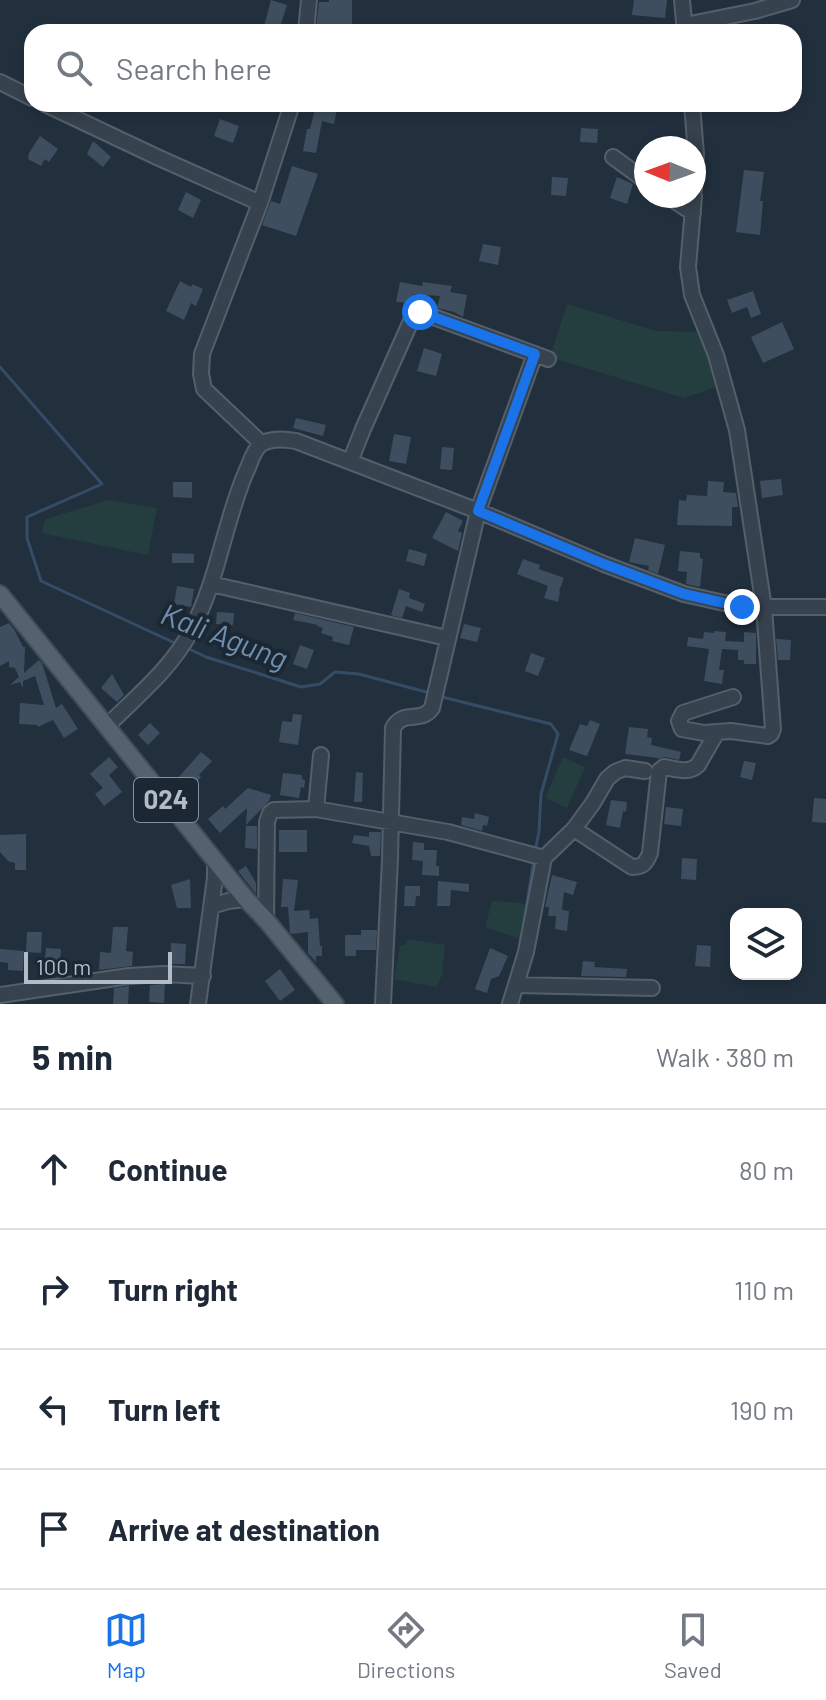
<!DOCTYPE html>
<html lang="en">
<head>
<meta charset="utf-8">
<style>
  body { margin:0; font-family:Barlow,sans-serif; background:#f2f2f3; color:#1f2937 }
  .controls { position:absolute; right:24px; bottom:24px; display:grid; overflow:hidden; border-radius:16px; box-shadow:0 4px 12px #0003 }
  .controls button { width:72px; height:72px; display:grid; place-items:center; padding:0; border:0; border-bottom:2px solid #e0e1e3; background:#fff; color:#1f2937; font:40px sans-serif }
  .compass { position:absolute; left:634px; top:136px; width:72px; height:72px; border-radius:50%; background:#fff; box-shadow:0 4px 12px #0003; rotate:271deg }
  .scale { position:absolute; left:24px; bottom:20px; width:148px; box-sizing:border-box; padding-left:8px; border:4px solid #b2bcc9; border-top:0; font-size:22px; line-height:28px; white-space:nowrap; color:#b2bcc9; -webkit-text-stroke:6px #1b2733; paint-order:stroke }
  .stop { position:absolute; width:24px; height:24px; margin:-18px; border:6px solid #1a73e8; border-radius:50%; background:#fff }
  .stop.end { background:#1a73e8; border-color:#fff; box-shadow:0 2px 8px #0008 }
  .list { margin:0; padding:0; list-style:none }
  h2 { display:flex; justify-content:space-between; align-items:center; height:104px; margin:0; padding:0 32px; font-size:34px }
  h2 small { font-size:26px; font-weight:400; color:#747a83 }
  .list li { display:grid; grid-template-columns:52px 1fr auto; gap:24px; align-items:center; box-sizing:border-box; height:120px; padding:0 32px; border-top:2px solid #e0e1e3 }
  .list b { display:block; font-size:30px; white-space:nowrap }
  .list em { font-size:26px; font-style:normal; color:#747a83 }
  .icon { flex:none; width:44px; height:44px; fill:none; stroke:currentColor; stroke-width:2; stroke-linecap:round; stroke-linejoin:round }
  .map { position:relative; flex:none; width:826px; height:1004px; overflow:hidden }
  .search { position:absolute; background:#fff; box-shadow:0 4px 12px #0003; left:24px; right:24px; top:24px; height:88px; display:flex; align-items:center; gap:20px; box-sizing:border-box; padding:0 28px; border-radius:24px; color:#747a83; font-size:30px }
  .sheet { height:584px; background:#fff }
  nav { display:flex; justify-content:space-around; align-items:center; box-sizing:border-box; height:112px; border-top:2px solid #e0e1e3; background:#fff; font-size:22px; color:#747a83 }
  nav a { display:grid; justify-items:center; gap:4px }
  nav .on { color:#1a73e8 }
  .map>svg:first-child { display:block }
  .green { fill:#243e3f }
  .lines { fill:none; stroke-linecap:round; stroke-linejoin:round }
  .stream { stroke:#354c67; stroke-width:3 }
  .building { fill:#3e4e5e }
  .minor-casing { stroke:#545f6c; stroke-width:18 }
  .major-casing { stroke:#3f4b57; stroke-width:20 }
  .minor { stroke:#36424e; stroke-width:14 }
  .major { stroke:#54616e; stroke-width:16 }
  .route { stroke:#1a73e8; stroke-width:10 }
  .labels { text-anchor:middle; stroke-width:8; stroke-linejoin:round; paint-order:stroke }
  .shield { fill:#1b2733; stroke:#858f9c; stroke-width:2 }
  .shield-label { font-size:26px; font-weight:bold; fill:#b2bcc9 }
  .water-label { font-size:30px; font-style:italic; fill:#708faf; stroke:#1b2733 }
</style>
</head>
<body>
<div class="map">
<svg width="826" height="1004" viewBox="0 0 826 1004">
  <rect width="100%" height="100%" fill="#22303e"/>
  <!-- green -->
  <path class="green" d="M567 304 656 331 701 332 719 386 684 398 550 357Z
    M108 500 157 508 148 555 41 533 46 519Z
    M563 757 585 767 567 808 545 798Z
    M492 901 520 903 534 909 526 941 485 927Z
    M408 939 445 945 442 975 436 987 394 979 400 946 405 945Z"/>
  <g class="lines">
    <!-- stream -->
    <path class="stream" d="M0 367 102 484 27 517V538L41 581 177 644
      M187 648 206 657 301 687 320 684 335 672 359 674 430 693
      M442 697 551 724 558 734 541 794 539 832 535 851
      M519 954 534 859"/>
  </g>
  <!-- building -->
  <path class="building" d="M271 0 287 5 279 30 264 26Z
    M329 0H352V29L316 27 319 2H329Z
    M634 0H667L665 18 632 15Z
    M316 104H338L334 124 322 121 316 153 303 151 307 129H310Z
    M220 119 239 126 233 143 214 136Z
    M581 128 598 129 597 143 580 142Z
    M40 136 58 149 49 162 45 159 41 166 28 159 29 153Z
    M93 141 111 157 103 167 87 154Z
    M292 166 318 174 296 236 262 225 271 201 280 204Z
    M744 170 764 172 760 201H763L760 235 736 232Z
    M552 177 568 178 566 196 551 195Z
    M617 177 633 184 627 204 610 198Z
    M186 192 201 200 193 218 178 210Z
    M483 244 501 247 498 265 479 261Z
    M180 281 191 287 192 284 203 289 196 306 191 303 184 320 166 311Z
    M400 282 422 286 423 282 452 286 450 292 467 295 463 317 454 312 437 308 440 296 413 294 412 303 396 302Z
    M753 291 761 314 751 318 747 307 732 313 727 300Z
    M782 322 794 349 763 363 751 337Z
    M424 348 442 354 436 376 417 371Z
    M296 418 326 425 323 436 293 428Z
    M394 434 411 437 406 464 389 461Z
    M442 447 454 448 452 470 440 469Z
    M781 479 783 495 762 498 760 481Z
    M708 481 724 482 723 492 736 493 738 507H732V526L677 525 679 500 686 501 687 495 707 496Z
    M173 482H192V498L173 497Z
    M446 512 463 521 458 531 462 533 458 551 432 538Z
    M635 538 665 545 658 574 648 570 649 566 629 562Z
    M409 549 427 554 424 566 406 561Z
    M680 551 700 553V558L703 559 700 587 686 584 687 572 678 571Z
    M172 553 194 554V563H172Z
    M523 559 540 565 539 569 564 578 559 591 560 592 558 602 544 598 548 586 517 574Z
    M177 586 194 589 191 607 174 604Z
    M399 589 410 593 409 598 425 604 422 612 406 606 402 618 391 615Z
    M217 612 234 613 233 625 216 624Z
    M295 613 354 627 349 645 332 641 333 637 321 633 323 628 317 626 318 625 293 620Z
    M9 623 15 631 23 647H25L24 673 39 660 42 663 56 708 62 704 78 729 64 738 53 720 38 727 37 725 19 724 20 703 44 705 35 676 23 681V688L20 682 10 685 19 677 15 668 9 667V661L0 666V627Z
    M464 624 481 628 477 642 460 638Z
    M714 631 726 632 725 641 744 642V632L756 633V664H744V660H738V650L722 649 719 670H724L722 684 704 681 709 649 687 646 688 637 703 639 704 632 714 633Z
    M776 639 791 640 790 660H778Z
    M300 645 314 650 307 669 293 664Z
    M531 653 545 658 538 676 525 671Z
    M112 674 124 695 117 702 101 688Z
    M293 714 302 715 298 745 279 742 282 721 292 722Z
    M590 720 600 724 587 756 569 750 580 724 587 726Z
    M150 723 160 733 148 745 138 735Z
    M629 727 648 729 647 737 652 738 651 745 681 752 679 760 665 757 658 759V758L625 754Z
    M201 752 212 761 199 775 201 777 190 791 176 780Z
    M109 757 118 767 109 775 122 792 104 806 95 794 103 788 90 774Z
    M744 761 756 763 752 780 740 777Z
    M356 772 363 773 362 802H354Z
    M283 773 302 775V779L305 780 304 788 301 787 299 798 280 795Z
    M248 788 271 795 269 801 246 825 247 808 220 833 208 819 223 806 225 809Z
    M814 798 826 799V823L812 822Z
    M611 800 627 802 626 812 623 811 620 828 606 825Z
    M666 807 683 809 681 826 664 824Z
    M475 813 489 817 487 826 483 825 482 831 461 825 462 817 474 819Z
    M246 826H257V849L245 848Z
    M279 830H307V852H279Z
    M369 832H381L380 856H371L369 846 352 843 354 835 369 837Z
    M26 834V870H15V863L8 861 0 852V835Z
    M413 842 424 843V850H437L436 866H439V876L422 875 423 861 412 860Z
    M682 858 697 859 696 880 681 879Z
    M246 866 256 883V894L238 871Z
    M552 875 577 882 573 895 564 892 562 910 569 911 567 931 555 929 556 916H548L549 907H545Z
    M190 879 191 908H177L171 885Z
    M283 879 298 880 294 911 309 910 310 919 318 918 320 946H322V956H316V962L308 953V932L291 934 290 932 288 907H281Z
    M438 881 469 884V892L451 890 450 906H437Z
    M405 886H420V896H416L415 906H404Z
    M113 927H128L126 951 133 952 132 966 99 970 100 952 111 953Z
    M361 930H377L376 950H356V956H345V935H361Z
    M27 932H42L41 953 26 952Z
    M171 943 186 944 185 964H170Z
    M697 945 711 946 710 967 695 966Z
    M46 948 61 949 59 970 44 969Z
    M490 948 508 956 499 976 491 979 487 993 475 989Z
    M0 949 24 951 23 971 8 970V963L0 962Z
    M583 961 595 962 594 967 627 969 626 977 581 976Z
    M280 969 295 990 280 1001 265 981Z
    M165 984 164 1003 149 1002 150 985Z
    M129 986 128 1004H113L114 988Z"/>
  <g class="lines">
    <defs>
      <path id="minor" d="M682 0 685 32
        M685 25 755 11 792 0
        M306 32 309 0
        M0 82 32 98
        M45 104 157 157 260 203
        M692 104 696 154 694 189
        M613 157 646 181
        M667 196 693 213
        M694 196 688 267 692 295 716 355 737 430 764 608 773 729 771 734 768 736 731 731 717 732
        M261 443 204 389 201 374 202 354 260 203 292 104
        M350 462 363 429 415 312H420L548 359
        M211 584 447 638
        M107 726C137 696 172 668 192 629 218 580 224 523 246 472 250 464 253 451 260 445 269 438 285 439 296 441L478 511 604 564 684 594 742 607H826
        M316 809 321 755
        M574 829 632 867C643 867 646 863 650 853L659 771 664 767C676 769 689 774 698 765L717 732 704 733 682 729 679 721 683 713 733 697
        M212 906 228 901 246 899
        M266 920 267 822 270 813 274 810 316 809 390 822 448 832 544 858
        M516 985 652 988
        M0 995 129 976 163 974 203 976
        M198 1004 215 878V861
        M383 1004 390 859 393 728C403 709 421 724 432 708L478 511 535 354
        M510 1004 526 952 544 858 574 829 593 803 607 779 615 772 625 768 645 771"/>
      <path id="major" d="M0 594 246 899 266 920 335 1004"/>
    </defs>
    <!-- minor casing -->
    <use href="#minor" class="minor-casing"/>
    <!-- major casing -->
    <use href="#major" class="major-casing"/>
    <!-- minor -->
    <use href="#minor" class="minor"/>
    <!-- major -->
    <use href="#major" class="major"/>
  </g>
  <g class="lines">
    <!-- route -->
    <path class="route" d="M420 312 535 354 478 511 604 564 684 594 742 607"/>
  </g>
  <g class="labels">
    <!-- shield labels -->
    <rect class="shield" x="134" y="778" width="64" height="44" rx="6"/>
    <g class="shield-label">
      <text x="166" y="809">024</text>
    </g>
    <!-- water labels -->
    <g class="water-label">
      <text transform="translate(224 637) rotate(21)" y="10">Kali Agung</text>
    </g>
  </g>
</svg>
<div class="controls">
<button><svg class="icon" aria-label="layers" viewBox="0 0 24 24"><path d="M12 4l9 5-9 5-9-5zM3 14l9 5 9-5"/></svg></button>
</div>
<svg class="compass" viewBox="-18 -18 36 36"><path d="M0-13l5 13h-10z" fill="#e53935"/><path d="M0 13l5-13h-10z" fill="#747a83"/></svg>
<div class="scale">100 m</div>
<div class="stop" style="left:420px;top:312px"></div>
<div class="stop end" style="left:742px;top:607px"></div>
<div class="search"><svg class="icon" aria-label="search" viewBox="0 0 24 24"><circle cx="10" cy="10" r="6"/><path d="M15 15l6 6"/></svg>Search here</div>
</div>
<section class="sheet">
<h2>5 min<small>Walk · 380 m</small></h2>
<ul class="list">
<li><svg class="icon" aria-label="ahead" viewBox="0 0 24 24"><path d="M12 20V5M6 11l6-6 6 6"/></svg><div><b>Continue</b></div><em>80 m</em></li>
<li><svg class="icon" aria-label="right" viewBox="0 0 24 24"><path d="M7 20v-9h11M14 6l5 5-5 5"/></svg><div><b>Turn right</b></div><em>110 m</em></li>
<li><svg class="icon" aria-label="left" viewBox="0 0 24 24"><path d="M17 20v-9H6M10 6l-5 5 5 5"/></svg><div><b>Turn left</b></div><em>190 m</em></li>
<li><svg class="icon" aria-label="arrive" viewBox="0 0 24 24"><path d="M6 21V4h12l-3 4 3 4H6"/></svg><div><b>Arrive at destination</b></div></li>
</ul>
</section>
<nav>
<a class="on"><svg class="icon" aria-label="map" viewBox="0 0 24 24"><path d="M3 6l6-2 6 2 6-2v14l-6 2-6-2-6 2zM9 4v14M15 6v14"/></svg>Map</a>
<a><svg class="icon" aria-label="directions" viewBox="0 0 24 24"><path d="M12 3l9 9-9 9-9-9zM9 14v-3h6M13 9l2 2-2 2"/></svg>Directions</a>
<a><svg class="icon" aria-label="saved" viewBox="0 0 24 24"><path d="M7 4h10v16l-5-4-5 4z"/></svg>Saved</a>
</nav>
</body>
</html>
